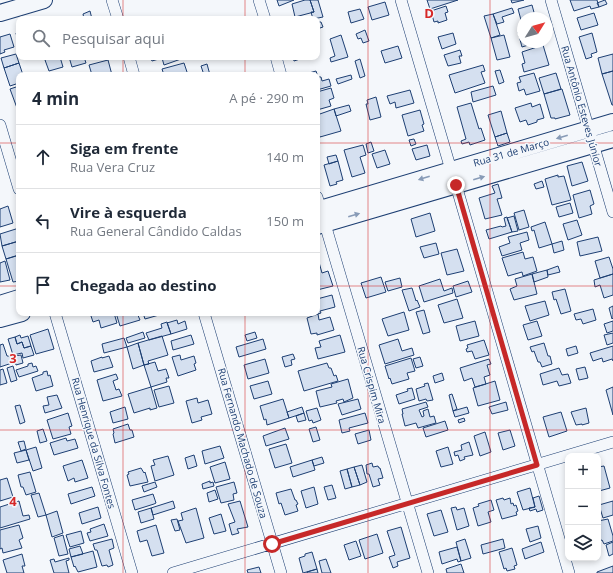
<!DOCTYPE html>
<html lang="pt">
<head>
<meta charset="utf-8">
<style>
  body { margin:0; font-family:"Open Sans",sans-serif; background:#f2f2f3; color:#1f2937 }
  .controls { position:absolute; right:12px; bottom:12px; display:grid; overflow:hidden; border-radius:8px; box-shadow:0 2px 6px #0003 }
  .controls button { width:36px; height:36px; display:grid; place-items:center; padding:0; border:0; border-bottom:1px solid #e0e1e3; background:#fff; color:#1f2937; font:20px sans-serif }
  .compass { position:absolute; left:517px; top:12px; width:36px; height:36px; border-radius:50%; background:#fff; box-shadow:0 2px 6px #0003; rotate:53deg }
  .stop { position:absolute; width:12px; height:12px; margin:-9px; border:3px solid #c62828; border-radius:50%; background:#fff }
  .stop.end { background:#c62828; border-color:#fff; box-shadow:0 1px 4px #0008 }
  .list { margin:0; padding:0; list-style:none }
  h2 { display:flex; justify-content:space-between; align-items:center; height:52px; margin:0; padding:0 16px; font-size:17px }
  h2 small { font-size:13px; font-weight:400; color:#747a83 }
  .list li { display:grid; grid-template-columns:26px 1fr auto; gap:12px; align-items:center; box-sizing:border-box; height:64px; padding:0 16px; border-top:1px solid #e0e1e3 }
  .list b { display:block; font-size:15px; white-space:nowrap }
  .list p { margin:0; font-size:13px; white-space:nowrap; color:#747a83 }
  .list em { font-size:13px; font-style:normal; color:#747a83 }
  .icon { flex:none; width:22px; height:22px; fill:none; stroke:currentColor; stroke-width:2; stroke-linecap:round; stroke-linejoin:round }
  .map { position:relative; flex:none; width:613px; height:573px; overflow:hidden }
  .search { position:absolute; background:#fff; box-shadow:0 2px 6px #0003; left:16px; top:16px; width:304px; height:44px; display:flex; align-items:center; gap:10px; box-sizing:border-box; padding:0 14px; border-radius:8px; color:#747a83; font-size:15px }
  .panel { position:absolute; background:#fff; box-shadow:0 2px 6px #0003; left:16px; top:72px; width:304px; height:244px; border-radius:8px }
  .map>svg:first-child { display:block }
  .building { fill:#d5e0f0; stroke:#1d3f73 }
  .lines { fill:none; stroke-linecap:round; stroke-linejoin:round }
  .street-casing { stroke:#1d3f73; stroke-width:12 }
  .secondary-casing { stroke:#1d3f73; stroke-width:18 }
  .street { stroke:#f4f7fb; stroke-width:11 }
  .secondary { stroke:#f4f7fb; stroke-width:16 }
  .oneway { fill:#889bb7 }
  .route { stroke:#c62828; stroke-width:5 }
  .grid { fill:none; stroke:#d62828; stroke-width:1; stroke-opacity:0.55 }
  .labels { text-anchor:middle; stroke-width:3; stroke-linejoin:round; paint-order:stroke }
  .street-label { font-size:10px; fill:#1d3f73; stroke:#f4f7fb }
  .grid-label { font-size:13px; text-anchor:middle; font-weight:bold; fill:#d62828; stroke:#f4f7fb; stroke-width:3; stroke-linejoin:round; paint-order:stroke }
</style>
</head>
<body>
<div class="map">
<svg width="613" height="573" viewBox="0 0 613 573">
  <rect width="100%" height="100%" fill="#f4f7fb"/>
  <!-- building -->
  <path class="building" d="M277 0H294L279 6Z
    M305 0H310L314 12 295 17 292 4Z
    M310 0H318L323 17 313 19 311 12H314Z
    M427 0H458L430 9Z
    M511 0H524L512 3Z
    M570 0H597L599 7 591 9 590 6 574 11Z
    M605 0 607 4 599 7 597 3Z
    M385 2 389 15 372 20 368 7Z
    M532 5 535 16 523 18 521 20 518 9Z
    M446 6 448 12 445 13 447 20 438 23V21L434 22 431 11Z
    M512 8 514 13 502 17 504 22 497 24 493 14Z
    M360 9 364 19 351 23 348 12Z
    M90 11 92 19H84L83 14Z
    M594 13 598 25 581 30 577 18Z
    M493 14 500 35 491 38 484 16Z
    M317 22H321L323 27 317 29Z
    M365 30 369 41 363 43 361 38 358 39 356 34Z
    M523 31V42H538L522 47 518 32Z
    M19 32V45L16 33Z
    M453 33 456 44 442 49 438 37Z
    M592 33 597 52 591 54 592 57 586 59 579 37Z
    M10 34 14 47 4 50 5 52 0 54V37Z
    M341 35 348 57 331 62 330 58 335 56 330 39Z
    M504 35 510 57 497 60 491 38Z
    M543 45 549 65 524 72 522 64 525 63 522 52Z
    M398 46 402 58 385 63 381 51Z
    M460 50 462 56H459L461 63 448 66 444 55Z
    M16 54 19 63 4 68 1 58Z
    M613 54V71L602 74 598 58Z
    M54 57H60L63 67 49 71 45 60Z
    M69 57H84L86 63 72 67Z
    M150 57H180L181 59 164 65 162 58 152 61Z
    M293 57H306L294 61Z
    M360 59 365 76 360 78 355 61Z
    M108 60 112 75H92L89 65Z
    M19 63 23 75H19V83L10 86 4 68Z
    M184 63 188 75H164L162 69Z
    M207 64 210 75H204L201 66Z
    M483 65 485 71 481 72 485 83 455 93 449 75Z
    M500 70 504 82 499 84 495 71Z
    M316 71 318 77H321L322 81 329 79 331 86 317 90V75H302Z
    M613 71V105H612L602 74Z
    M534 73 540 91 526 95 524 89 519 91 517 83 521 82 519 77Z
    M556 73 561 89 544 94 539 78Z
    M351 75 352 79 338 84 336 79Z
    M19 86V107L17 108 10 89Z
    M493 86 496 95 473 102 471 92Z
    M331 88 334 98 329 100 331 106 317 110V92Z
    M562 89 570 115 555 119V118H551L544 94Z
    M410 90 414 103 396 108 395 102 390 104 387 96Z
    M376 97 381 117 370 120 366 104H368L367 100Z
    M471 103 479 129 481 128 485 140 470 145 469 142 462 144 461 141 466 139 457 107Z
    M531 103 532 107 540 104 544 118 537 120V122L528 125 526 120 520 122 515 108Z
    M349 105 351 111 336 116 334 109Z
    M334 109 341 131 320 137 317 128V115Z
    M420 110 424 124 422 125 424 131 408 136 402 115Z
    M501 111 507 133 495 137 488 115Z
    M507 133 510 142 498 146 495 137Z
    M414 139 416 144 411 146 409 140Z
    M371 142 374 151 368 153 366 144Z
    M363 145 366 155 360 157 365 173 352 177 344 150Z
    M427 145 430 156 416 160 412 149Z
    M385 150 390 164 377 168 372 154Z
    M336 155 338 161 329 164 327 157Z
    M338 161 343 180 336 182 337 184 330 186 324 165Z
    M582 162 588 181 572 186 567 166Z
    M558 175V177L564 176 571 200 552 205 545 179Z
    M542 181 544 187 536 189 534 184Z
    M498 184 502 198 497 199 502 215 485 219 479 198 495 193 492 186Z
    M590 190 594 204 590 206 592 214 579 218 573 195Z
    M570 203 573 213 559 217 556 207Z
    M8 206 13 223 0 227V209Z
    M524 210 529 227 519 230 514 213Z
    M430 213 435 231 416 237 411 219Z
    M514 216 518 231 512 232 507 218Z
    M507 217 512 232 489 239 486 230 501 226 502 227 506 226 504 218Z
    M577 220 582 235 568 240 563 224Z
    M545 222 552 244 539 248 534 230 532 231 531 227Z
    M19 228V241L2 246 0 234Z
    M527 232 529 240 520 243 522 250 502 256 499 247 510 243 508 237Z
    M598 237 602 251 580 256 577 242Z
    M19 241V255L6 259 2 246Z
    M562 241 564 250 554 253 552 244Z
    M436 243 439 254 424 258 420 247Z
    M457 249 464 271 447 275 441 253Z
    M523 252 525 259 533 257 537 271 523 276 522 272 508 276 502 258Z
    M19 255V281L13 282 6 259Z
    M317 255 322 273 328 271 333 286 317 290Z
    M609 257 613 269V274L600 278 595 261Z
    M5 261 10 280 0 282V263Z
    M558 266 560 272 548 275 547 270Z
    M547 270 548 277 534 282 532 274Z
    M532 274 537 294 514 300 510 289 517 286 515 279Z
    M613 274V295L604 298 600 285 595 287 594 280Z
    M381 277 386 292 366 298 361 283Z
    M400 278 402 287 388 291 385 282Z
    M440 279 444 291 452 288 453 293 424 302 419 286Z
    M468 281 472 292 456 297 453 286Z
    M412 288 416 301 417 300 420 307 409 311 402 290Z
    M565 289 571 311 561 314 556 299 554 300 552 292Z
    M332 295 335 307 320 311 321 313 314 315V313H317V299Z
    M457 299 463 318 444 323 438 305Z
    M545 301 549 315 530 321 525 306Z
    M613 306V318L612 319 609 308Z
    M593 309 596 320 583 324 581 319 576 320 574 314Z
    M424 310 430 332 423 334 416 312Z
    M404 312 409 330 388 336 382 319Z
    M90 313H114L117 323 101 328 99 320 93 322Z
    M116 313H137L140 320 120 326Z
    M143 313H158L159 315 145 319Z
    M318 314 319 320 330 317 334 330 317 335V333L311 334 307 318Z
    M177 320 178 324 185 321 187 329 171 334 167 323Z
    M475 321 479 336 460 341 456 326Z
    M537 321 542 336 528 340 523 325Z
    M613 321V331L607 333 604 324Z
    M167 322 171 334 149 340 146 333 162 328 161 324Z
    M48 329 54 349 36 354 30 335Z
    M143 332 145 338 128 343 126 338Z
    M255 332 257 338 247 341 245 335Z
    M613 333V343L607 345 604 335Z
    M20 335 21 338 28 336 31 346 24 348 22 342 17 344 15 337Z
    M191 335 194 344 173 350 171 341Z
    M340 335 345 352 318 359 315 348 321 347 319 341Z
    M162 336 168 355 148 361 149 364 144 365 138 343Z
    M15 337 17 344 22 342 24 348 31 346 34 355 23 358 22 353 13 355 8 339Z
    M124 338 127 347 104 353 102 344Z
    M263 339 266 349 239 357 236 347Z
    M398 339 402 351 412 348 414 355 385 364 379 345Z
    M484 340 489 355 475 359 472 351 467 352 466 349 468 348 467 345Z
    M138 343 144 365 133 369 127 347Z
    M544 343 548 356H550L552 364 542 367 540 362H538L534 351 532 352 530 347Z
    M3 344 7 356H10L12 363 0 367V345Z
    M576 346 578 353 568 356 566 349Z
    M613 346V361L612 359 603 362 602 358 593 361 590 353Z
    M293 354 295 359 291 360 292 365 285 367 282 357Z
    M21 355 23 363 16 365 14 356Z
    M180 355 181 360 194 356 196 363 194 364 196 370 178 376 172 357Z
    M109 356 113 367 94 372 91 361 102 357V358Z
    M420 357 423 366 416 368 413 359Z
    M411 358 415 371 407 373 409 379 392 384 390 378 389 379 385 366Z
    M265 359 269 373 248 379 244 365Z
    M489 359 491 364 487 365 490 375 484 377 486 384 475 387 472 378 464 381 460 368Z
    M155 362 158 371 166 369 169 378H166L167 382 151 387 144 365Z
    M32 363 33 367 36 366 38 371 19 377 16 370 28 366V364Z
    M327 363 329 368H331L334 376 336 375 338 381 304 391 298 371Z
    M13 366 17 380 11 382 7 368Z
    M585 367 588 378 579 380 576 369Z
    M559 368 562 375 568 374 571 383 559 386 557 381 543 385 540 374Z
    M3 369 7 383 0 385V370Z
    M47 371 48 376 50 375 53 386 36 391 32 378 43 374V372Z
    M442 373 444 380 435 383 433 376Z
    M116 374 118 379 113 381 116 390 119 389 122 396 103 401 97 380Z
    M348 379 353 398 344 402 343 399 336 401 337 403 320 407 316 391 332 387 331 384Z
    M268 381 272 394 254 399 250 386Z
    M495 381 500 400 478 406 473 388Z
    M428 383 433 400 427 401 426 399 419 401 416 389 425 386 424 384Z
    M169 386 174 403 159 407 154 390Z
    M151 387 157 408 150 410V408L134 413 128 394Z
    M613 387V415L606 390Z
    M412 388 415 399 399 404 396 395 408 391 407 389Z
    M452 394 457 409 453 411 449 395Z
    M57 395 62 408 45 413 43 406 49 405 47 397Z
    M197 398 198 403 208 400 212 414 201 417 202 420 192 423 186 401Z
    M283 399 289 418 267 425 266 419 264 420 260 406Z
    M358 399 361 409 342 415 338 404Z
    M426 402 428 407 419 410 422 417 424 416 423 411 428 409 430 417 434 416 436 423 418 428 416 423 405 426 402 414H403L402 409Z
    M506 402 508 410 492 414 489 407Z
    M20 405 25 422 20 424 15 406Z
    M125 407 128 419 113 423 110 412Z
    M302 407 304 413 289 418 287 412Z
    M467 407 469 413 455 417 453 411Z
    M317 408 321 420 313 423 312 420 309 421 306 411Z
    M586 408 589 423 582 425V424L576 425 571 412Z
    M561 412 567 431 549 437 543 417Z
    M68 413 72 426 69 427 71 434 53 439 47 420Z
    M304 413 306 420 298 422 296 416Z
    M365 413 368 423 349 428 350 431 342 433 339 420Z
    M464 418 465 421 459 423 458 420Z
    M445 421 448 430 426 437 423 428Z
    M128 424 130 430H132L134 437 115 443 113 434 114 433 113 429Z
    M316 427 320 440 313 442 309 429Z
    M285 428 289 439 266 446 263 436Z
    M43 429 47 441 40 443 37 431Z
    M369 430 371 440 358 444 355 434Z
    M510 430 515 446 503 450 498 433Z
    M485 432 491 452 480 456 474 436Z
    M66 438 67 441 75 439 78 448 54 455 50 443Z
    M24 441 26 449 21 451 18 442Z
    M469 442 473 455 464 457 465 459 460 461 458 455 455 456 454 452 462 450 461 445Z
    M286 444 292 463 275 468 269 449Z
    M220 446 224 458 205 464 202 451Z
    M36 447 42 468 33 471 26 450Z
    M448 447 453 464 441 467 436 451Z
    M26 450 29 460 17 463 14 453Z
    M194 455 197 466 188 469 185 458Z
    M168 456 174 475 155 481 151 466 155 465 153 460Z
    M322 457 324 463 314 466 312 460Z
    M82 460 88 478 75 482 74 478 68 481 63 466Z
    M312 460 315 470 293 477 290 467Z
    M225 462 230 479 215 483 210 467Z
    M372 463 373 467 378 466 379 468H380L383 478 378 479 380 485 373 487 369 474H367L366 465Z
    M362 465 367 482 360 485 354 467Z
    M604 466 610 488 599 491 600 493 598 494V467Z
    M354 467 360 485 352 487 347 469Z
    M141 468 144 473 145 472 148 482 130 486 127 475 129 474 128 472Z
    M347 469 352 487 345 489 340 471Z
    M30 472 36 492 26 495 23 487H21L18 475Z
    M7 478 13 497 0 501V480Z
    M210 481V483L213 482 214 486 203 489 202 484Z
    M155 482 157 487 144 492 142 486Z
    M234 482 237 493 233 494 234 500 221 503 216 487Z
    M332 485 336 498 328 500 324 487Z
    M92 487 95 496 71 504 68 494Z
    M314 487 318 504 306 508 301 491Z
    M530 488 535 507 523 510 517 492Z
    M291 489 295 500H296L298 504 296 505 298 511 285 515 281 503 279 504 276 493Z
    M215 490 218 499 209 502 207 493Z
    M39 493 46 515 38 517 31 495Z
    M153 494 156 503 154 504 135 510 132 500Z
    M539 496 543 510 537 512 536 509 530 511 529 508 535 507 533 498Z
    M503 498 504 500 510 498 511 504 513 503 514 506 516 505 518 511 516 512 517 515 502 519 496 500Z
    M491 500 494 510 488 512 491 522 478 526 473 508 479 506 478 504Z
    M19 501 23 516 29 515 30 519 0 528V507Z
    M173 501 175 508 153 515 151 508Z
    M240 501 248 527 237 529 239 533 232 535 229 524 235 522 228 504Z
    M613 501V515L603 518 599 505Z
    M98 507 101 518 82 524 79 513Z
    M456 507 457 510 464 508 469 526 457 530 451 508Z
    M151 508 154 519 141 523 138 512Z
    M196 508 204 538 186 543 178 521 183 520 181 513Z
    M441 510 448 532 434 536 427 514Z
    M57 511 63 533 52 537 46 515Z
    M221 514 226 531 214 534 209 518Z
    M177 519 180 530 175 531 171 520Z
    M608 519 613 536V541L604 544 602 540 598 541V521Z
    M104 524 108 536 90 541 87 533 91 532 90 529Z
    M19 525 23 538 19 540 22 548 3 553 2 548 0 549V530Z
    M156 525 164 553 152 556 147 540 140 542 137 531Z
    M538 526 541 538 530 542 526 529Z
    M401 527 410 558 397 562 398 566 393 568 389 557 395 555 387 531Z
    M81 531 84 543 70 547 66 535Z
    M377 534 383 553 365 559 359 540Z
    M63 535 68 554 59 556 54 538Z
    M112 539 114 548 109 550 113 565 108 567 107 565 102 566 97 550H95L93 544Z
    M465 539 471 558 461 561 456 542Z
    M503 539 505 548 483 554 481 545Z
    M356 541 361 556 349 560 344 545Z
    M541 542 544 552 525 559 522 549Z
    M613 542V554L609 556 606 545Z
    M80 546 83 554 71 557 69 549Z
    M457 547 461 561 458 562 457 559 442 564 439 552Z
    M512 548 517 565 514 566 515 569 507 571 506 568 504 569 499 552Z
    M93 551 97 567 78 572 75 566 74 567 71 557Z
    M312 552 317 569 303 573 299 558 305 556V554Z
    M22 554 25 566H22L24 573H7L3 560Z
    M69 558V560L66 561 69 573H54L50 560 54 559 55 562Z
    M326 559 331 573H322L319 561Z
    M461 564 464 573H447L446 569Z
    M613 566V573H597V572Z
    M259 567 261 573H248L247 570Z
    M317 569 318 573H307V572Z"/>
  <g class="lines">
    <defs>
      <path id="street" d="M112 0 118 19
        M259 0 265 19
        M401 0 451 170
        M551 0 613 212
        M129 57 134 75
        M276 57 281 75
        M0 125 19 189
        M456 185 569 573
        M317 197 428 573
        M55 313 132 573
        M204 313 281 573
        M173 573 613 442"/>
      <path id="secondary" d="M0 13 44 0
        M317 210 613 122
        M317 226 613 139
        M0 304 19 298
        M0 319 22 313"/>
    </defs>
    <!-- street casing -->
    <use href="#street" class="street-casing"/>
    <!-- secondary casing -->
    <use href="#secondary" class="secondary-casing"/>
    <!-- street -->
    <use href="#street" class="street"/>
    <!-- secondary -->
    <use href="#secondary" class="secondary"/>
  </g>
  <!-- one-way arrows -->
  <defs><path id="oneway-solid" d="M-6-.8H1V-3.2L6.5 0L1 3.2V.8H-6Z"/></defs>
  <g class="oneway">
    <use href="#oneway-solid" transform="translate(562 137) rotate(164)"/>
    <use href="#oneway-solid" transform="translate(424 178) rotate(163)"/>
    <use href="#oneway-solid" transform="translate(479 178) rotate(-16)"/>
    <use href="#oneway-solid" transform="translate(354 215) rotate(-16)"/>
  </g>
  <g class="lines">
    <!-- route -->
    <path class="route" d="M272 544 537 465 456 185"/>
  </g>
  <!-- grid -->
  <path class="grid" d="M123 0V19M245 0V19M368 0V573M490 0V573M123 57V75M245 57V75M0 143H19M317 143H613M0 286H19M317 286H613M123 313V573M245 313V573M0 430H613"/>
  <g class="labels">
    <!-- street labels -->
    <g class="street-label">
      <text transform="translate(582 106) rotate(74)" y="4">Rua Antônio Esteves Júnior</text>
      <text transform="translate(511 152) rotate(-16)" y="4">Rua 31 de Março</text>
      <text transform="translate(372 385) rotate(74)" y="4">Rua Crispim Mira</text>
      <text transform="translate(94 443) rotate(74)" y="4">Rua Henrique da Silva Fontes</text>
      <text transform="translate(243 443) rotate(74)" y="4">Rua Fernando Machado de Souza</text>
    </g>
  </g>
  <g class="grid-label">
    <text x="429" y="18">D</text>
    <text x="13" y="363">3</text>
    <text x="13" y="506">4</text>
  </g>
</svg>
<div class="controls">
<button>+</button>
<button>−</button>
<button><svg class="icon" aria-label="layers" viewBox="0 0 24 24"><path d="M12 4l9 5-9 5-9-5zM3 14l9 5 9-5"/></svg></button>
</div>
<svg class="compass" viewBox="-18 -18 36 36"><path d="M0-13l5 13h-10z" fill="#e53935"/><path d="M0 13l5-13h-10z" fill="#747a83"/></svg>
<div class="stop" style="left:272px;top:544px"></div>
<div class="stop end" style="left:456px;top:185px"></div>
<div class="search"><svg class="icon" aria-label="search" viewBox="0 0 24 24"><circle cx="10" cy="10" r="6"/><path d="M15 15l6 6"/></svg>Pesquisar aqui</div>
<section class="panel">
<h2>4 min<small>A pé · 290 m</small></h2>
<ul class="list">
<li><svg class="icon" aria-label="ahead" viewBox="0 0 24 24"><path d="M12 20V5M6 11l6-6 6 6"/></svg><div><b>Siga em frente</b><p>Rua Vera Cruz</p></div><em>140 m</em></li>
<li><svg class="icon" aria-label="left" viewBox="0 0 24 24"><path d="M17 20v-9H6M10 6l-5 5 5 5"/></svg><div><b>Vire à esquerda</b><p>Rua General Cândido Caldas</p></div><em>150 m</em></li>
<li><svg class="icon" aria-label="arrive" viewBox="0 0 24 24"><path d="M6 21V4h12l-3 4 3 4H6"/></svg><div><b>Chegada ao destino</b></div></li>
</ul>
</section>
</div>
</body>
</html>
